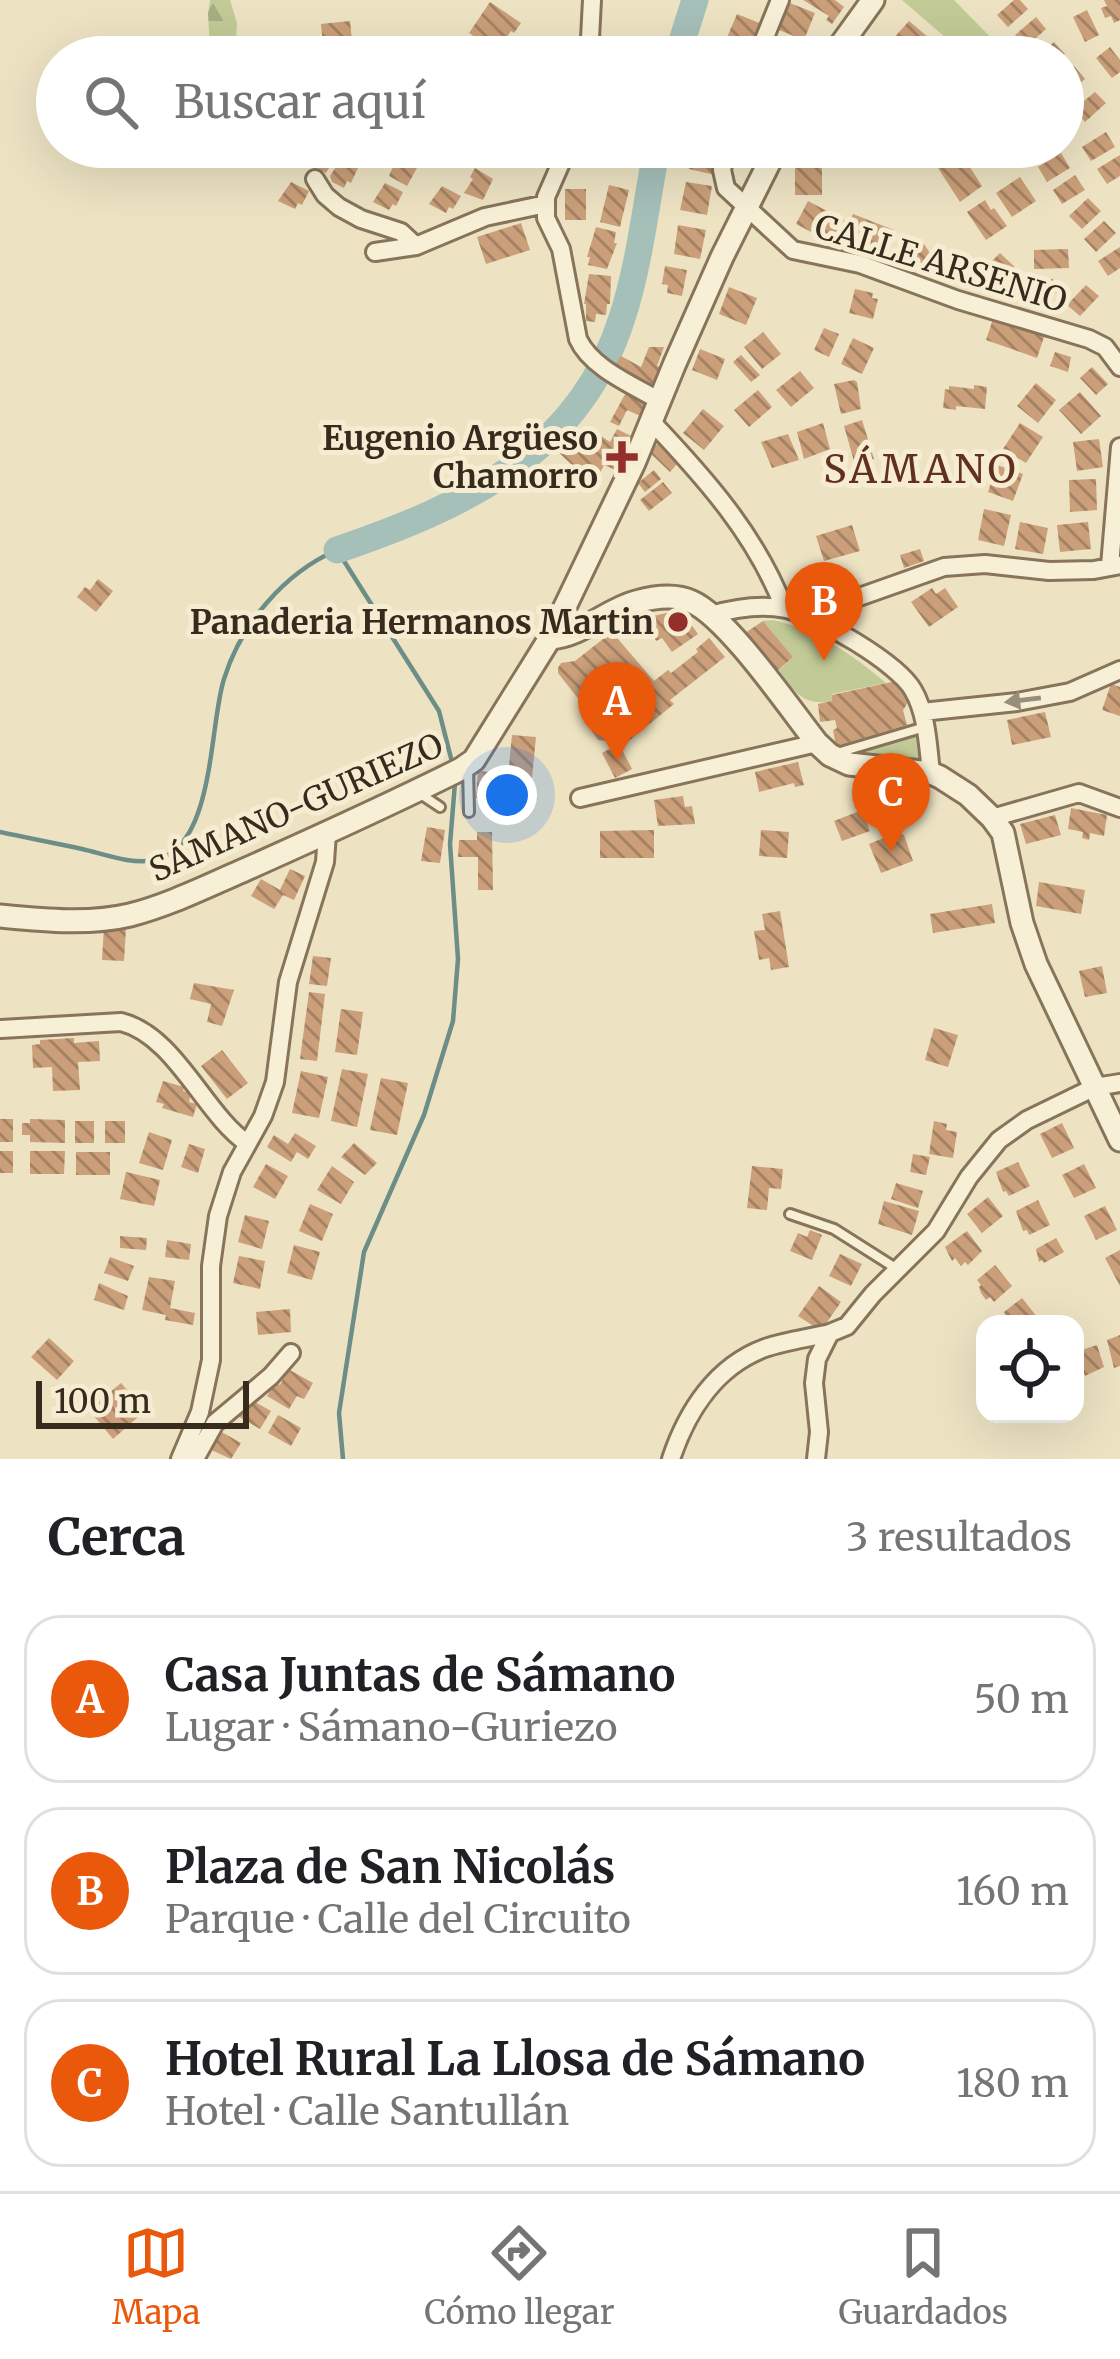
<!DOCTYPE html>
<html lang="es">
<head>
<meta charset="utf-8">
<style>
  body { margin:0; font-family:Merriweather,serif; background:#f2f2f2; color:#202124 }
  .controls { position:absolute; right:36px; bottom:36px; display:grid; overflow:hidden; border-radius:24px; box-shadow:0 12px 48px #0002 }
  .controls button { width:108px; height:108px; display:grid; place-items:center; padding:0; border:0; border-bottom:3px solid #e0e0e0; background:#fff; color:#202124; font:60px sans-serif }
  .scale { position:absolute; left:36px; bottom:30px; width:213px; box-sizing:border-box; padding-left:12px; border:6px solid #372b1e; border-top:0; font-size:33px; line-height:42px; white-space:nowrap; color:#372b1e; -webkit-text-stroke:9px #f5ecd2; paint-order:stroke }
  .you { position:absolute; left:507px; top:795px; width:42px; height:42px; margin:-30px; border:9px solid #fff; border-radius:50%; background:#1a73e8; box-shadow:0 0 0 18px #1a73e833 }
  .badge { display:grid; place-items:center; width:78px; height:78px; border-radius:50%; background:#ea580c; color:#fff; font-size:39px; font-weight:700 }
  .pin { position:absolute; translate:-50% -99px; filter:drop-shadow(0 3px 6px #0008) }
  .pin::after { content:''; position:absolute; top:63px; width:42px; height:36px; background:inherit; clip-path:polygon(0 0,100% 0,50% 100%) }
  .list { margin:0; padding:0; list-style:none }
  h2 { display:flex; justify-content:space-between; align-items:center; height:156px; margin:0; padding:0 48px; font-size:51px }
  h2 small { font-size:39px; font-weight:400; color:#757577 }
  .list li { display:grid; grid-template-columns:78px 1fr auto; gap:36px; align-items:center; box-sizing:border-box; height:168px; margin:0 24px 24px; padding:0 24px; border:3px solid #e0e0e0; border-radius:36px }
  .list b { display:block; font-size:45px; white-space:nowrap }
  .list p { margin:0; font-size:39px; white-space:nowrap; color:#757577 }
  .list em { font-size:39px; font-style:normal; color:#757577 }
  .icon { flex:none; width:66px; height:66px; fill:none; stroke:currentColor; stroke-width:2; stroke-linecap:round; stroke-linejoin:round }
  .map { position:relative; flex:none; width:1120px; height:1459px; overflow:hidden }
  .search { position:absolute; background:#fff; box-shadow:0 12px 48px #0002; left:36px; right:36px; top:36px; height:132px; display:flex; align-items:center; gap:30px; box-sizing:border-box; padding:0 42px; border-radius:66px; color:#757577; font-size:45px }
  .sheet { height:732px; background:#fff }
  nav { display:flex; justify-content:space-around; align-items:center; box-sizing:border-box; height:168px; border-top:3px solid #e0e0e0; background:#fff; font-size:33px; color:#757577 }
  nav a { display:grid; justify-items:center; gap:6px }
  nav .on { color:#ea580c }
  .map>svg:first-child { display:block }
  .forest { fill:url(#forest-firs) }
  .green { fill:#c2cb97 }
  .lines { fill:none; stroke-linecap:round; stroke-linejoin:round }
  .stream { stroke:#6c8e87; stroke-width:4.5 }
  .river { stroke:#a5c0b9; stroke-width:27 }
  .building { fill:url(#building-back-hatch) }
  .service-casing { stroke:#87745a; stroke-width:14 }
  .minor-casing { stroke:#87745a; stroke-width:22 }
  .tertiary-casing { stroke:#87745a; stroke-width:27 }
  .service { stroke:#f8f0d6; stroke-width:8 }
  .minor { stroke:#f8f0d6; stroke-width:16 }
  .tertiary { stroke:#f8f0d6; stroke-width:21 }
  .oneway { fill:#988e7a }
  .poi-dot { fill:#94302b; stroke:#f5ecd2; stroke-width:4.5 }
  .labels { text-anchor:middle; stroke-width:10; stroke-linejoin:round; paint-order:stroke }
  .street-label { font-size:33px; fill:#372b1e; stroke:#f5ecd2 }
  .poi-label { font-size:33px; font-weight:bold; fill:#372b1e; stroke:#f5ecd2; text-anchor:end }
  .quarter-label { font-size:39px; letter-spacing:3px; fill:#62301e; stroke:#f5ecd2 }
</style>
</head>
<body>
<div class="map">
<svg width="1120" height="1459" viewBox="0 0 1120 1459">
  <defs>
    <pattern id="forest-firs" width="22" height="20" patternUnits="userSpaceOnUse" patternTransform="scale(3)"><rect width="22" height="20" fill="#c2cb97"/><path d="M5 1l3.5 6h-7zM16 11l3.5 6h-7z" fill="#a7ae82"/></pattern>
    <pattern id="building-back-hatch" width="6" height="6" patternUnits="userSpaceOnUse" patternTransform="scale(3)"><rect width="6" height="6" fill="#ca9f79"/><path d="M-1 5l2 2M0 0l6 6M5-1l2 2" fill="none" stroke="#a58263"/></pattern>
  </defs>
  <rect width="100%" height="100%" fill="#ede3c3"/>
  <!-- forest -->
  <path class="forest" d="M210 0H230L237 23 236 41 220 51 210 49 208 14Z"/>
  <!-- green -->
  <path class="green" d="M902 0H954L1002 49 992 57H968Z
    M773 620C815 629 855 656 886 683L832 694V701C803 707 794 691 779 670L793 657 763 621Z
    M913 735 917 737 921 759 919 761 851 755 854 750Z"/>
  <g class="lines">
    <!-- stream -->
    <path class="stream" d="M0 832C27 838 55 843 82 849 104 854 131 865 155 860 215 848 209 725 224 679 241 624 284 573 337 550L439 711 453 766
      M343 1459 339 1413 364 1252 424 1115 453 1021 458 959 450 844 455 783"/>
    <!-- river -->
    <path class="river" d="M677 57 695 0
      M337 550C463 507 579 454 622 318 640 263 646 203 657 147"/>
  </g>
  <!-- building -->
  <path class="building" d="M803 0H835L844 7 832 24 826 20 829 16Z
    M1014 0H1020L1028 9 1008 27 997 15Z
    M1104 0H1120V20L1114 23 1111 16 1105 18 1101 8 1107 6Z
    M490 2 521 23 514 33 511 31 497 52 469 33Z
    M790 3 815 13 804 40 779 30Z
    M1087 10 1099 35 1085 42 1073 17Z
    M737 14 762 24 750 52 725 42Z
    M1036 17 1046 29 1026 47 1015 35Z
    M350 21 352 41 323 44 321 24Z
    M909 21 942 49 935 57H910L891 41Z
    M776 37 801 47 797 57H769Z
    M1054 42 1065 54 1062 57H1037Z
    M1110 47 1120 60V72L1112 78 1096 58Z
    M1074 66 1085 79 1063 98V76Z
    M1095 92 1106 103 1085 122 1074 109Z
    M1106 132 1115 147 1091 161 1082 147Z
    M299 147H327L324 151 335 157 326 173 316 167 320 159Z
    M694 147H721L715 175 689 169Z
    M959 150 982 186 960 202 936 165Z
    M795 152H822V195H795Z
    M1061 153 1070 168 1047 182 1038 167Z
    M398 155 418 166 407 186 389 176Z
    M1120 155V176L1107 184 1097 169Z
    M341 159 358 168 351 183 347 181 344 188 332 182 330 176Z
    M475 168 493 179 483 200 464 193 473 179 470 177Z
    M1075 175 1085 190 1062 204 1053 190Z
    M1020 177 1036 201 1012 217 996 193Z
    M291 182 309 191 302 205 298 203 295 209 278 201Z
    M686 182 712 186 707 215 680 210Z
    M385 183 403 192 396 206 393 204 389 210 373 202Z
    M609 185 629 190 620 227 600 222Z
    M442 186 461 196 453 209 449 207 446 213 429 204Z
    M565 189H586V220H565Z
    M1088 198 1101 211 1082 229 1069 216Z
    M985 200 991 210 994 208 1007 226 986 240 967 212Z
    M808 201 846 221 834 244 796 224Z
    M853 214 894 230 884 255 843 238Z
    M1104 221 1116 233 1096 252 1084 239Z
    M521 223 530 250 486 264 477 237Z
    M678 225 706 230 700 259 674 254Z
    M596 227 616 232 614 243H617L607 269 588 265 590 257H587Z
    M922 241 937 264 920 275 904 253Z
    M1120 247V268L1108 276 1098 261Z
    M1068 249 1069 268 1034 269V250Z
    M1000 253 1020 272 999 294 979 274Z
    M665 266 687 270 682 296 667 293 668 285 662 284Z
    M589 274 611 276 610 304H607L606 315 596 314 595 322 586 321V304H584Z
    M1053 279V282L1059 281 1060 291 1050 295V299L1031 301 1029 282Z
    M1086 285 1099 296 1080 316 1067 305Z
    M729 287 757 298 746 325 719 314Z
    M855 289 873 293 872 298 878 299 873 319 849 313Z
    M994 316 1045 334 1037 358 986 340Z
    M824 328 839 334 829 357 814 350Z
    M763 332 781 354 762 369 744 347Z
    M853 338 874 348 862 374 841 364Z
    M649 347H664L657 366 666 369 661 384 655 380 647 390 613 369 621 356 641 367Z
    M700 349 725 359 717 380 692 370Z
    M1055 352 1071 357 1068 372 1050 366Z
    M741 355 760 375 751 382 733 362Z
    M1092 367 1108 384 1096 395 1080 378Z
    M800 371 814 388 791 407 776 390Z
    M854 380 857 382 861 409 841 414 834 384Z
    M1036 383 1056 400 1038 423 1017 406Z
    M630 385 655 402 647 419 627 410 619 426 610 422Z
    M974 385 987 387 985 409 956 406V410L943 408 945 389 949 390V386L974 389Z
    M758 390 772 407 749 427 734 410Z
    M1080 392 1101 416 1081 434 1059 410Z
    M703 409 724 426 704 450 683 433Z
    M862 420 874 459 855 465 844 426Z
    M823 423 830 449 804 459 797 432Z
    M1020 423 1043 437 1026 463 1003 449Z
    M617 429 635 438 618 471 604 465 596 481 587 479 556 450 569 437 588 455 598 434 610 442Z
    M788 434 799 460 772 468 761 442Z
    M1099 439 1103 467 1077 471 1073 442Z
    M660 441 681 459 670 472 649 452Z
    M997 465 1023 474 1013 501 988 492Z
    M654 470 661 479 645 492 638 483Z
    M1096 479 1097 510 1070 512 1069 480Z
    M663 482 672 493 649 511 640 500Z
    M984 509 1011 515 1004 546 978 540Z
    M1020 522 1048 528 1043 554 1015 549Z
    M1088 522 1091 549 1060 552 1057 525Z
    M852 525 860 551 824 561 816 536Z
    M920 549 924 561 904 568 900 555Z
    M98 579 113 591 96 612 77 597 85 587 90 590Z
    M932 588 936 594 945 588 958 607 929 627 911 602Z
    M676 611 677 618 685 616 698 634 672 652 662 638 656 641 651 631 655 628 648 617Z
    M763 621 793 657 777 671 745 633Z
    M612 632 654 681 668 670 671 673 698 652 696 649 709 638 725 657 670 700 674 704 626 743 598 740 591 730 598 724 558 673V668L561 663 575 661Z
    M896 681 906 689 909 701 903 710 907 725 836 746 833 730 837 728 835 720 820 722 818 704 832 701V695Z
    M1111 684 1120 687V716L1102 710Z
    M1045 712 1051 737 1012 745 1007 720Z
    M512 735 536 737 532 778 508 776Z
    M619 744 632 769 615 778 602 753Z
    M798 762 804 785 795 787 794 783 759 792 755 772Z
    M478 771 491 772 490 780 532 783 531 801 476 798Z
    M683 796 685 807 692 806 695 824 658 826 654 800Z
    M1071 808 1107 815 1104 836 1090 833 1089 840 1082 838 1083 832 1068 829Z
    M862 810 870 831 842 841 834 821Z
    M1055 815 1061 835 1026 844 1020 824Z
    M427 827 445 830 440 863 421 861Z
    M654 830V858H600V831Z
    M761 830 789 832 787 858 759 856Z
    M477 832H492L493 890H478V857H458L459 840H477Z
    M898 832 904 835 913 861 881 873 869 844Z
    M290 869 305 876 294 900 283 895 274 909 251 896 261 879 280 890Z
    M1039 882 1085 890 1081 914 1036 906Z
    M992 904 995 923 933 933 930 914Z
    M780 911 789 967 771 970 769 958 759 960 754 931 765 930 762 914Z
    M104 927 126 928 124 961 102 960Z
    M313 956 331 958 327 986 309 984Z
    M1102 966 1107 993 1085 997 1079 971Z
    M194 983 234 990 222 1026 207 1022 211 1004 190 999Z
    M309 992 325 994 317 1061 300 1059Z
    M341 1009 363 1012 357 1055 335 1052Z
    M934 1028 958 1035 948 1067 925 1060Z
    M74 1038V1043L99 1041 100 1061 78 1062 80 1090 53 1091 52 1067 33 1068 32 1045 40 1044V1040Z
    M222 1050 248 1083 227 1099 201 1066Z
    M342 1069 368 1074 357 1127 331 1121Z
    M301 1071 328 1077 319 1118 292 1113Z
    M381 1078 408 1083 397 1135 370 1130Z
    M163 1081 184 1087 183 1091 191 1093 189 1102 197 1104 193 1117 162 1108 164 1104 156 1102Z
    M0 1119H13V1142H0Z
    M30 1119 65 1120V1143L30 1142V1135H22V1123H30Z
    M75 1121H94V1143H75Z
    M105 1121H125V1143H105Z
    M934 1121 947 1124 946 1130 957 1132 953 1158 929 1154Z
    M1062 1123 1074 1148 1052 1158 1040 1134Z
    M149 1132 172 1140 163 1170 139 1163Z
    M295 1133 316 1146 308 1159 297 1152 291 1162 267 1147 274 1135 288 1144Z
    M354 1143 377 1163 365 1175 341 1157Z
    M189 1144 205 1149 198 1173 181 1167Z
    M0 1151H13V1173H0Z
    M30 1151H65L64 1174H30Z
    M76 1152H110V1175H76Z
    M913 1154 930 1157 926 1175 910 1172Z
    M1018 1162 1030 1186 1009 1196 1006 1191 1003 1192 996 1172Z
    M266 1164 288 1176 275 1199 253 1187Z
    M1084 1164 1096 1188 1074 1198 1062 1175Z
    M332 1166 354 1182 341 1204 317 1190Z
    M752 1166 783 1169 781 1189 769 1188 767 1210 747 1208Z
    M126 1172 160 1180 154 1206 120 1199Z
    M896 1183 923 1191 918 1208 891 1199Z
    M988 1197 1003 1216 982 1233 967 1214Z
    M1038 1200 1050 1225 1029 1235 1027 1230 1023 1231 1016 1211Z
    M884 1201 919 1211 912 1235 878 1224Z
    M310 1204 333 1214 322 1241 299 1231Z
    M1105 1206 1117 1230 1096 1240 1084 1216Z
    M245 1215 269 1221 262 1249 238 1242Z
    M810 1230 822 1235 812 1260 790 1251 798 1233 807 1237Z
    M967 1231 982 1251 968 1265 965 1262 961 1266 955 1258 952 1261 945 1247Z
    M120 1236 147 1238 146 1250 120 1248Z
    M1056 1238 1064 1252 1044 1263 1042 1260 1039 1262 1036 1249Z
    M167 1240 191 1244 189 1260 165 1257Z
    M294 1245 320 1252 312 1280 287 1273Z
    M1120 1250V1286L1105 1258Z
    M840 1254 862 1264 851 1286 829 1276Z
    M239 1256 265 1261 260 1289 233 1283Z
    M110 1257 134 1266 128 1281 104 1273Z
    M995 1265 1012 1286 994 1302 990 1297 986 1300 981 1293 979 1287 981 1285 977 1280Z
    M149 1277 175 1281 170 1308 195 1313 193 1325 165 1320 166 1315 142 1310Z
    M99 1283 128 1296 124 1310 94 1300Z
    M819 1286 841 1302 821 1331 798 1316Z
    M1022 1298 1038 1318 1030 1324H1009L1004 1312Z
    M290 1309 291 1332 258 1335 256 1312Z
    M1120 1335V1366L1114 1368 1107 1340Z
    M49 1338 74 1361 57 1380 31 1357Z
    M1097 1345 1104 1367 1085 1376 1084 1373 1078 1375 1075 1352Z
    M288 1369 313 1383 304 1399 297 1396 289 1409 267 1396 275 1382 280 1385Z
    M121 1383 145 1411 113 1439 89 1410Z
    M248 1398 271 1411 260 1429 238 1416Z
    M278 1415 301 1428 291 1446 268 1433Z
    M218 1430 241 1443 231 1459 207 1448Z"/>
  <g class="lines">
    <defs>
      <path id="service" d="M837 753 925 727
        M468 767 469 812
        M421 791 425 797 440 807
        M790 1214 834 1229 897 1269"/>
      <path id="minor" d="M589 57 592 0
        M757 57 780 0
        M568 147 546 197V218L561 249 578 339C591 368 633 385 660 401
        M727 147 722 170 726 188 793 250 860 264 958 300 1089 339 1105 347 1120 367
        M315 179 325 195 339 207 361 219 401 232 416 246
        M375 252 416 246 485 217 546 204
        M651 421C705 478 756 535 784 608
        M1110 566 1120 447
        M711 615C735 608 762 604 786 609 817 616 898 663 913 690 927 714 928 746 931 773
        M812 618 828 608 944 567 985 564 1049 571 1094 570 1120 565
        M922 712 1017 702 1070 692 1120 670
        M580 798 817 743
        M992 818 1079 793 1120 808
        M1 1029 121 1022C175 1035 205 1115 247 1143
        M180 1459 200 1412 211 1360V1266L218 1216 232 1172 263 1116 275 1082 288 982 325 862 327 833
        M195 1459 215 1423 271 1376 291 1353
        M671 1459C687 1411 716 1366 765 1348 785 1341 809 1338 830 1333
        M816 1459 819 1432 814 1383 817 1359 830 1333 847 1326 873 1294 936 1231 969 1177 999 1140 1027 1120 1095 1087 1120 1083"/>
      <path id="tertiary" d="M832 57 873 0
        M550 638C582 636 606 610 636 602 654 597 675 594 692 602 728 618 790 709 817 743L830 755 849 764 931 773 940 777 968 795 992 818 1003 833 1022 923 1036 964 1120 1140
        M0 916C42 920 88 925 130 915 169 905 205 887 242 871 316 838 389 805 461 769L474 760 550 638 634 463 675 363 722 257 777 147"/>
    </defs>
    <!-- service casing -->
    <use href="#service" class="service-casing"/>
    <!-- minor casing -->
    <use href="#minor" class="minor-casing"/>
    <!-- tertiary casing -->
    <use href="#tertiary" class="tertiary-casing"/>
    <!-- service -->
    <use href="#service" class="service"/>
    <!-- minor -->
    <use href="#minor" class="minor"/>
    <!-- tertiary -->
    <use href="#tertiary" class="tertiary"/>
  </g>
  <!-- one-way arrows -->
  <defs><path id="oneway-solid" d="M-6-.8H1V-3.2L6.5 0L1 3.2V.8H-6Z" transform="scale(3)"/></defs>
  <use class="oneway" href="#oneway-solid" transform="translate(1023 700) rotate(173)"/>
  <!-- markers -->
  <g class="poi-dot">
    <path d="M616 439h12v12h12v12h-12v12h-12v-12h-12v-12h12z"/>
    <circle cx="678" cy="622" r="12"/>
  </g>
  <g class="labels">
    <!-- street labels -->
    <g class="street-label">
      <text transform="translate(941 263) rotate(17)" y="12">CALLE ARSENIO</text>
      <text transform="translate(296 807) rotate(-24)" y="12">SÁMANO-GURIEZO</text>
    </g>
    <!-- poi labels -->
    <g class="poi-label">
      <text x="598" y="450">Eugenio Argüeso<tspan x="598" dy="38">Chamorro</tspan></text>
      <text x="654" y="634">Panaderia Hermanos Martin</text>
    </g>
    <!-- quarter labels -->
    <g class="quarter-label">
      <text x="921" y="483">SÁMANO</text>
    </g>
  </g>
</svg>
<div class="controls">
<button><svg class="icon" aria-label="locate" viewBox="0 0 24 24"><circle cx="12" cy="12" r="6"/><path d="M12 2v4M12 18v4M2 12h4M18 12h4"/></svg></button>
</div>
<div class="scale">100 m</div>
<div class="you"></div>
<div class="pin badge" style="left:617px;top:761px">A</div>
<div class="pin badge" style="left:824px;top:661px">B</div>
<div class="pin badge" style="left:891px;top:852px">C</div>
<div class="search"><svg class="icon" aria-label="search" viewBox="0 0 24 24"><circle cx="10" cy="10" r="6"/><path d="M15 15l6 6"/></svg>Buscar aquí</div>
</div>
<section class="sheet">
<h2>Cerca<small>3 resultados</small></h2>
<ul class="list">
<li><span class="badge">A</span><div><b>Casa Juntas de Sámano</b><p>Lugar · Sámano-Guriezo</p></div><em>50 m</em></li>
<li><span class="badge">B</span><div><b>Plaza de San Nicolás</b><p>Parque · Calle del Circuito</p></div><em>160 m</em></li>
<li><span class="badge">C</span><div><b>Hotel Rural La Llosa de Sámano</b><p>Hotel · Calle Santullán</p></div><em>180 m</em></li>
</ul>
</section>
<nav>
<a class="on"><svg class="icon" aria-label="map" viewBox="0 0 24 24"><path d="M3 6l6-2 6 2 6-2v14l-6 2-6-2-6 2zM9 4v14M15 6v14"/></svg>Mapa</a>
<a><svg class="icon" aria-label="directions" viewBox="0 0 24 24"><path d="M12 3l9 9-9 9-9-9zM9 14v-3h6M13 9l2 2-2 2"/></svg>Cómo llegar</a>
<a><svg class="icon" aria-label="saved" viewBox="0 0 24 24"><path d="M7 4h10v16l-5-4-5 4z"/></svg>Guardados</a>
</nav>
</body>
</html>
